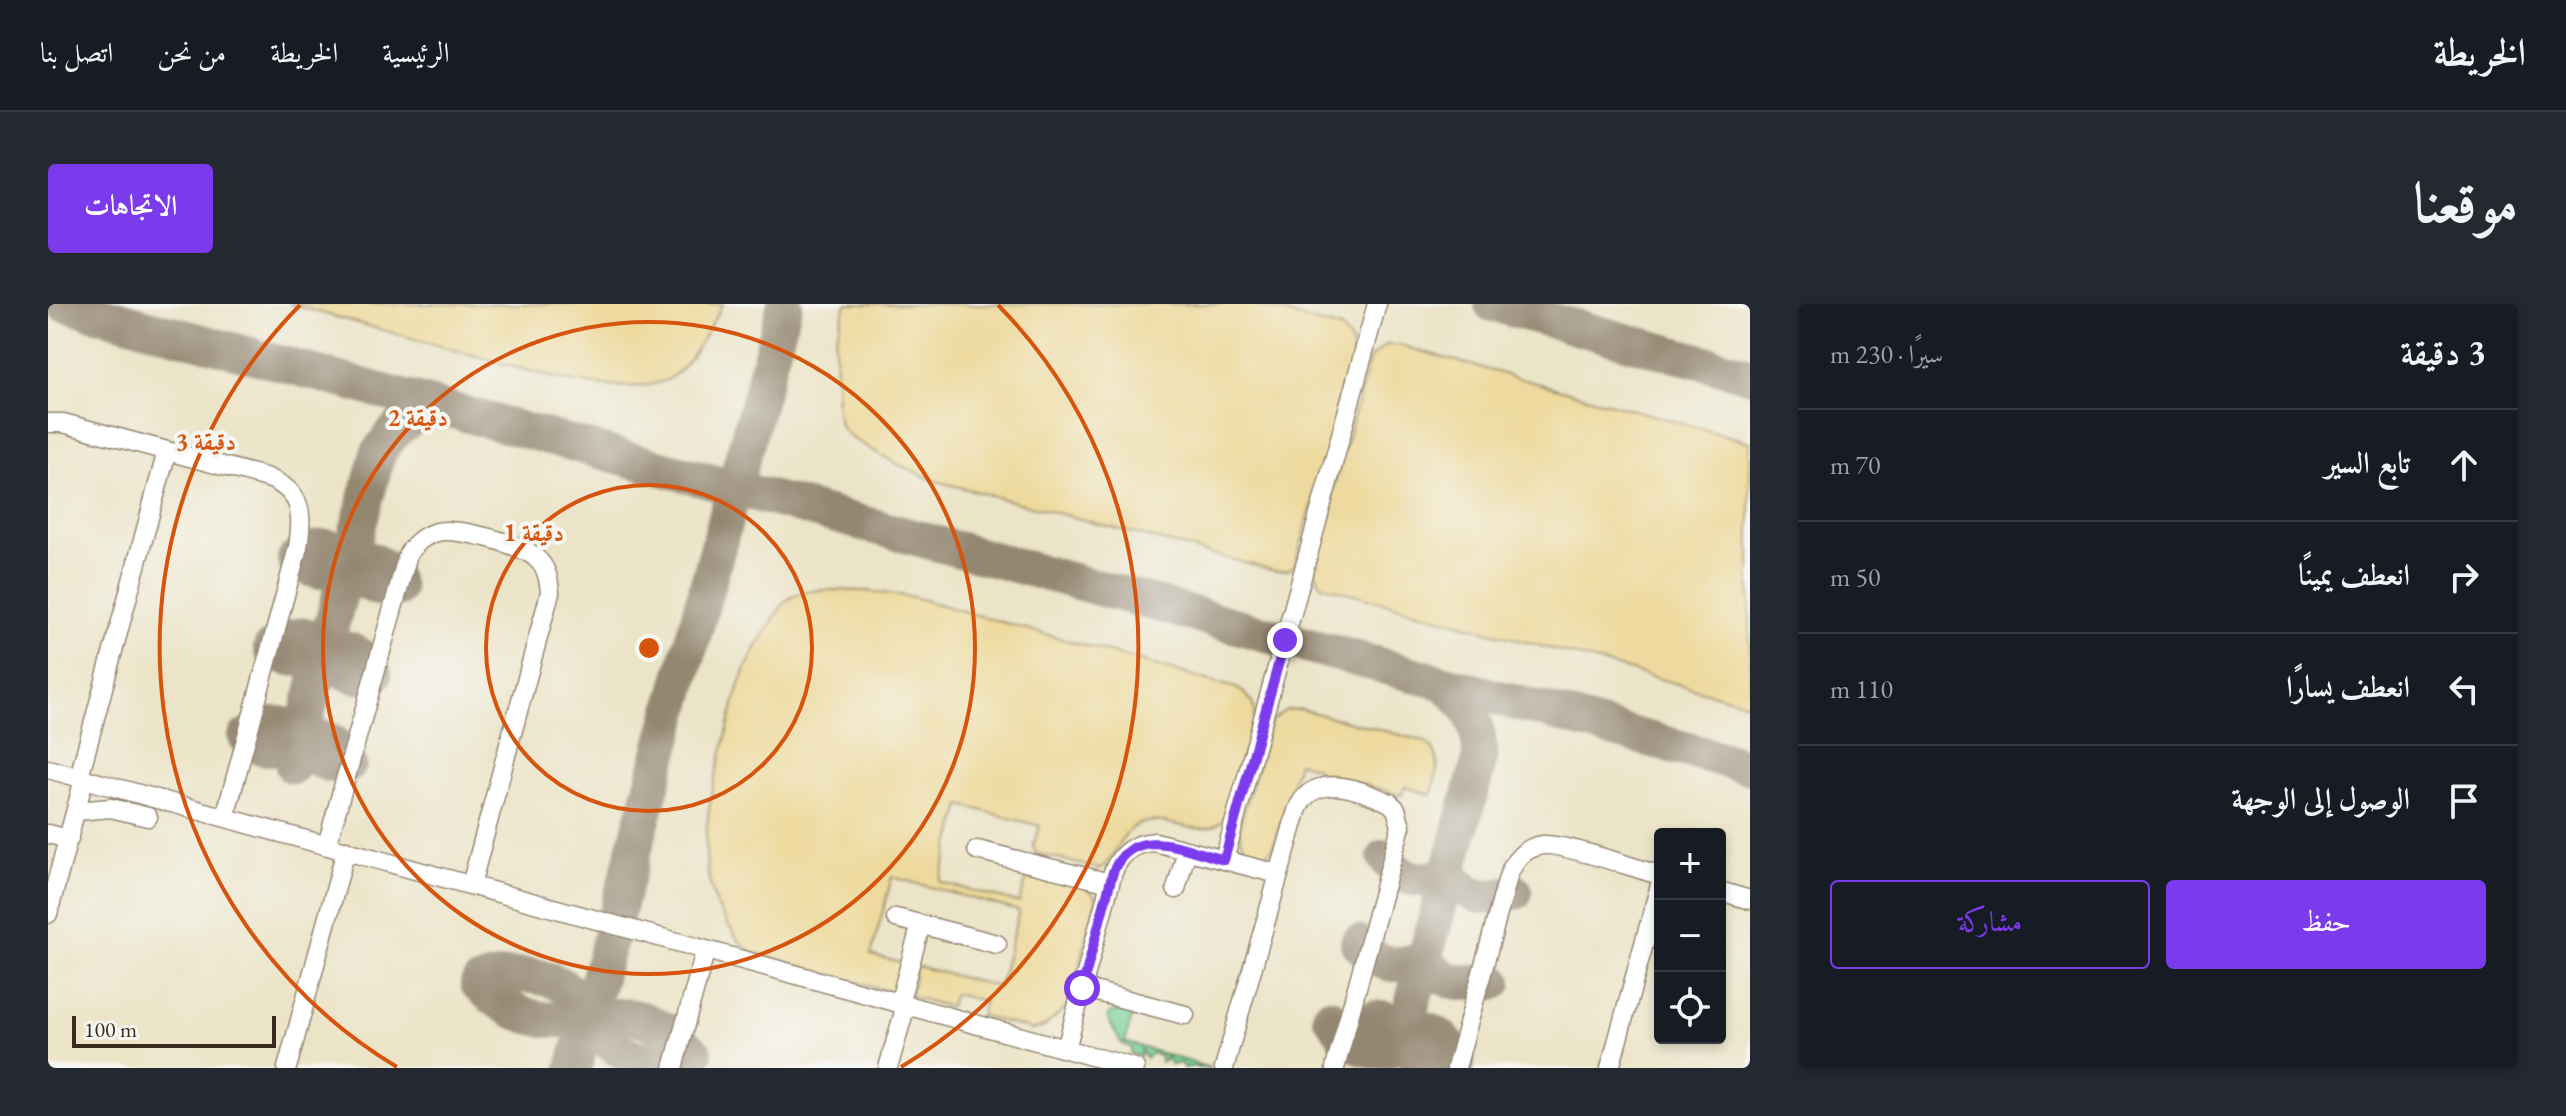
<!DOCTYPE html>
<html lang="ar">
<head>
<meta charset="utf-8">
<style>
  body { margin:0; font-family:"EB Garamond",Amiri,serif; background:#242831; color:#f1f3f6; direction:rtl }
  .controls { position:absolute; right:24px; bottom:24px; display:grid; overflow:hidden; border-radius:8px; box-shadow:0 4px 12px #0003 }
  .controls button { width:72px; height:72px; display:grid; place-items:center; padding:0; border:0; border-bottom:2px solid #363941; background:#171b24; color:#f1f3f6; font:40px sans-serif }
  .scale { position:absolute; left:24px; bottom:20px; width:204px; box-sizing:border-box; padding-left:8px; border:4px solid #3b2a1e; border-top:0; font-size:22px; line-height:28px; white-space:nowrap; color:#3b2a1e; -webkit-text-stroke:6px #f6f6f2; paint-order:stroke }
  .stop { position:absolute; width:24px; height:24px; margin:-18px; border:6px solid #7c3aed; border-radius:50%; background:#fff }
  .stop.end { background:#7c3aed; border-color:#fff; box-shadow:0 2px 8px #0008 }
  .list { margin:0; padding:0; list-style:none }
  h2 { display:flex; justify-content:space-between; align-items:center; height:104px; margin:0; padding:0 32px; font-size:34px }
  h2 small { font-size:26px; font-weight:400; color:#9ea1a6 }
  .list li { display:grid; grid-template-columns:52px 1fr auto; gap:24px; align-items:center; box-sizing:border-box; height:112px; padding:0 32px; border-top:2px solid #363941 }
  .list b { display:block; font-size:30px; white-space:nowrap }
  .list em { font-size:26px; font-style:normal; color:#9ea1a6 }
  .actions { display:flex; gap:16px; padding:24px 32px }
  .actions a { flex:1; padding:18px 0; border:2px solid #7c3aed; border-radius:8px; text-align:center; font-size:28px; color:#7c3aed }
  .actions .main { background:#7c3aed; color:#fff }
  .icon { flex:none; width:44px; height:44px; fill:none; stroke:currentColor; stroke-width:2; stroke-linecap:round; stroke-linejoin:round }
  .map { position:relative; flex:none; width:1702px; height:764px; overflow:hidden; direction:ltr; border-radius:8px }
  header { display:flex; align-items:center; gap:48px; box-sizing:border-box; height:112px; padding:0 40px; background:#171b24; border-bottom:2px solid #363941 }
  header strong { font-size:38px }
  nav { display:flex; gap:44px; margin-inline-start:auto; font-size:28px }
  .intro { display:flex; align-items:center; justify-content:space-between; box-sizing:border-box; height:192px; padding:0 48px }
  h1 { margin:0; font-size:56px }
  .button { padding:20px 36px; border-radius:8px; background:#7c3aed; color:#fff; font-size:28px; font-weight:700 }
  main { display:flex; gap:48px; padding:0 48px }
  aside { flex:1; background:#171b24; border-radius:8px; box-shadow:0 4px 12px #0003 }
  .map>svg:first-child { display:block }
  .green { fill:#7ad298; stroke:#5a7e5b; stroke-width:2 }
  .sand { fill:#eeda9e; stroke:#94825e; stroke-width:2 }
  .lines { fill:none; stroke-linecap:round; stroke-linejoin:round }
  .taxiway { stroke:#948772; stroke-width:36 }
  .minor-casing { stroke:#948772; stroke-width:21 }
  .minor { stroke:#fff; stroke-width:18 }
  .route { stroke:#7c3aed; stroke-width:10 }
  .ring { fill:none; stroke:#d7540e; stroke-width:4 }
  .centre { fill:#d7540e; stroke:#f6f6f2; stroke-width:4 }
  .ring-label { font-size:24px; text-anchor:middle; font-weight:bold; fill:#d7540e; stroke:#f6f6f2; stroke-width:8; stroke-linejoin:round; paint-order:stroke }
</style>
</head>
<body>
<header>
<strong>الخريطة</strong>
<nav><a>الرئيسية</a><a>الخريطة</a><a>من نحن</a><a>اتصل بنا</a></nav>
</header>
<div class="intro"><h1>موقعنا</h1><a class="button">الاتجاهات</a></div>
<main>
<aside>
<h2>3 دقيقة<small>سيرًا · 230 m</small></h2>
<ul class="list">
<li><svg class="icon" aria-label="ahead" viewBox="0 0 24 24"><path d="M12 20V5M6 11l6-6 6 6"/></svg><div><b>تابع السير</b></div><em>70 m</em></li>
<li><svg class="icon" aria-label="right" viewBox="0 0 24 24"><path d="M7 20v-9h11M14 6l5 5-5 5"/></svg><div><b>انعطف يمينًا</b></div><em>50 m</em></li>
<li><svg class="icon" aria-label="left" viewBox="0 0 24 24"><path d="M17 20v-9H6M10 6l-5 5 5 5"/></svg><div><b>انعطف يسارًا</b></div><em>110 m</em></li>
<li><svg class="icon" aria-label="arrive" viewBox="0 0 24 24"><path d="M6 21V4h12l-3 4 3 4H6"/></svg><div><b>الوصول إلى الوجهة</b></div></li>
</ul>
<div class="actions"><a class="main">حفظ</a><a>مشاركة</a></div>
</aside>
<div class="map">
<svg width="1702" height="764" viewBox="0 0 1702 764">
  <rect width="100%" height="100%" fill="#f6f6f2"/>
  <filter id="ink" filterUnits="userSpaceOnUse"><feTurbulence type="fractalNoise" baseFrequency=".0125" numOctaves="2"/><feDisplacementMap in="SourceGraphic" scale="16" xChannelSelector="R" yChannelSelector="G"/><feConvolveMatrix kernelMatrix="1 2 1 2 8 2 1 2 1" color-interpolation-filters="sRGB"/></filter>
  <filter id="wash" filterUnits="userSpaceOnUse"><feTurbulence type="fractalNoise" baseFrequency=".006" numOctaves="4" result="noise"/><feDisplacementMap in="SourceGraphic" scale="32" xChannelSelector="R" yChannelSelector="G"/><feGaussianBlur stdDeviation="1.8" result="paint"/><feColorMatrix in="noise" values="0 0 0 0 0 0 0 0 0 0 0 0 0 0 0 0 0 1.4 0 .05"/><feComposite in="paint" operator="in"/></filter>
  <g filter="url(#wash)">
    <rect width="100%" height="100%" fill="#ece4c7"/>
    <!-- green -->
    <path class="green" d="M1086 705 1077 738 1162 764H1149L1150 762 1135 764 1133 759 1123 761 1118 752 1117 757 1113 758 1112 752 1104 749 1098 754 1093 746 1092 752 1083 750 1084 744 1073 739 1059 713 1062 709Z"/>
    <!-- sand -->
    <path class="sand" d="M241 0H675C663 20 643 59 625 72 599 91 532 80 503 73Z
      M798 0H1204L1293 25 1304 39 1305 58 1247 261 1240 266 1227 267 885 176 851 161 802 133 793 123 789 109 787 37Z
      M1338 41H1351L1702 138V400L1273 281 1264 260 1322 54Z
      M818 287 865 293 1188 384C1198 389 1205 396 1206 407 1209 427 1194 447 1190 466 1187 478 1189 490 1184 502 1182 508 1179 513 1174 517 1149 537 1119 509 1091 520 1069 529 1070 555 1051 565L988 549 985 542 992 522 913 501 892 578 971 599 978 576C1000 575 1036 573 1049 595L1021 701 996 723 984 726 932 711 936 697 906 690 901 703 862 692 868 662 951 683 971 607 844 573 823 651 855 659 847 689 705 648C693 642 688 632 680 621 642 565 661 494 678 433 683 414 687 393 694 375 703 348 721 324 735 300 752 280 794 287 818 287Z
      M1252 405 1376 437C1397 451 1388 470 1384 491L1357 483 1353 491 1269 468V464L1250 458 1225 544 1215 552C1198 552 1193 539 1191 524L1223 417 1238 406Z"/>
    <g class="lines">
      <!-- taxiway -->
      <path class="taxiway" d="M16 0 1702 463
        M1444 0 1702 71
        M349 285C293 294 312 213 247 255 267 273 278 268 299 258 323 247 342 264 349 285
        M223 344C261 379 296 311 326 371 269 384 288 301 223 344
        M301 460C246 473 261 388 198 433 231 470 271 397 301 460
        M245 462 330 150C345 124 371 102 403 106
        M1337 553C1353 577 1374 580 1399 570 1424 593 1434 598 1467 588
        M1310 639C1335 664 1346 664 1378 654 1399 686 1414 677 1447 678
        M1282 712C1296 732 1309 748 1334 747 1345 746 1351 743 1355 733 1362 750 1371 761 1390 764
        M1296 732C1309 718 1328 708 1347 718 1351 719 1353 724 1357 725 1361 727 1365 724 1369 725 1391 725 1403 740 1409 759
        M1355 733 1432 455C1432 421 1422 401 1397 380
        M647 750C628 733 605 714 578 712 566 711 554 714 542 715 492 719 466 715 430 680 460 668 504 665 528 694 533 700 535 709 540 715 570 756 601 764 647 750
        M526 764 737 0"/>
    </g>
  </g>
  <g filter="url(#ink)">
    <g class="lines">
      <defs>
        <path id="minor" d="M0 119H15L220 174C255 188 255 210 250 243L177 513
          M0 465 1087 764
          M31 473 119 147
          M28 507 63 504 100 513
          M0 530 21 535
          M279 541 360 250C367 239 376 231 389 228 409 223 475 240 489 255 499 264 501 276 502 289L423 581
          M929 546 1062 579
          M1176 556 1329 0
          M1128 585 1139 546
          M1672 587 1702 596
          M0 610 36 475
          M848 614 949 640
          M1034 684 1137 711
          M851 700 873 620
          M1018 745 1065 568C1073 548 1086 539 1107 538L1230 570
          M239 764 298 546
          M625 764 657 648
          M840 764 858 701
          M1176 764 1249 507C1264 466 1312 485 1342 499L1348 505 1353 522 1287 764
          M1408 764 1460 573C1465 557 1477 543 1495 541 1516 539 1588 565 1612 571
          M1562 764 1612 581"/>
      </defs>
      <!-- minor casing -->
      <use href="#minor" class="minor-casing"/>
      <!-- minor -->
      <use href="#minor" class="minor"/>
    </g>
  </g>
  <g class="lines" filter="url(#ink)">
    <!-- route -->
    <path class="route" d="M1034 684 1065 568C1085 518 1138 546 1176 556L1237 336"/>
  </g>
  <!-- distance rings -->
  <g class="ring">
    <circle cx="601" cy="344" r="163"/>
    <circle cx="601" cy="344" r="326"/>
    <path d="M349 763A489 489 0 0 1 252 1M950 1A489 489 0 0 1 853 763"/>
  </g>
  <circle cx="601" cy="344" r="12" class="centre"/>
  <g class="ring-label">
    <text x="370" y="122">2 دقيقة</text>
    <text x="158" y="146">3 دقيقة</text>
    <text x="486" y="237">1 دقيقة</text>
  </g>
</svg>
<div class="controls">
<button>+</button>
<button>−</button>
<button><svg class="icon" aria-label="locate" viewBox="0 0 24 24"><circle cx="12" cy="12" r="6"/><path d="M12 2v4M12 18v4M2 12h4M18 12h4"/></svg></button>
</div>
<div class="scale">100 m</div>
<div class="stop" style="left:1034px;top:684px"></div>
<div class="stop end" style="left:1237px;top:336px"></div>
</div>
</main>
</body>
</html>
